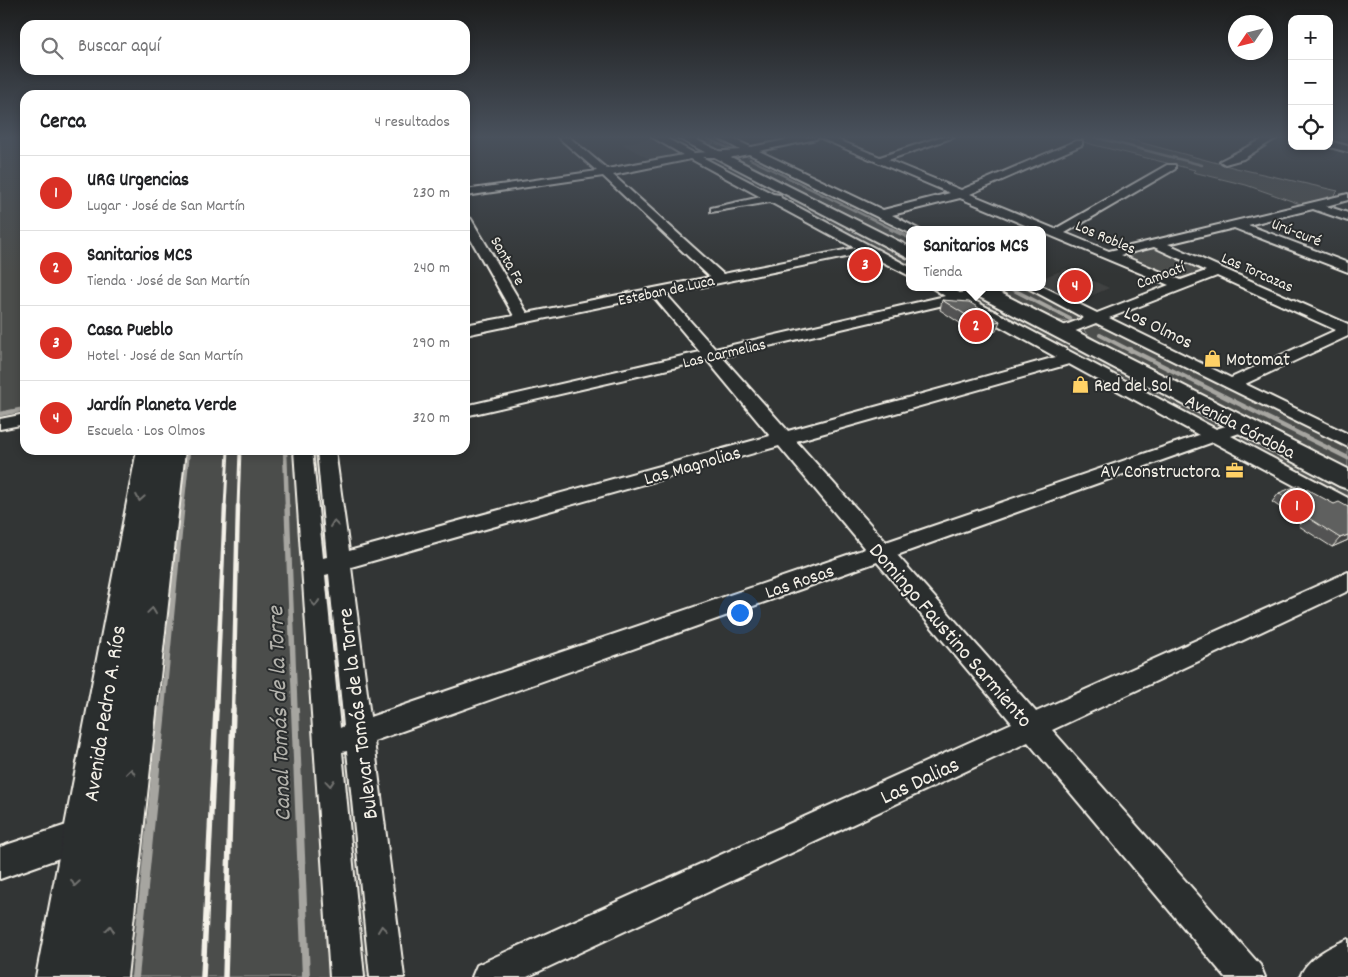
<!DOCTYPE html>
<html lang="es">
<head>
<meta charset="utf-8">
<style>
  body { margin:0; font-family:Dekko,sans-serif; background:#f2f2f2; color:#202124 }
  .controls { position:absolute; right:15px; top:15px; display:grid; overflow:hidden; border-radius:10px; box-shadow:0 2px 8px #0003 }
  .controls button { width:45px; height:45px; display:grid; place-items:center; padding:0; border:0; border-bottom:1px solid #e0e0e0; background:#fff; color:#202124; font:25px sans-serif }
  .compass { position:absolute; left:1228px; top:15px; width:45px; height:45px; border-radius:50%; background:#fff; box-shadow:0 2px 8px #0003; rotate:235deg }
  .you { position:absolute; left:739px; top:612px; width:18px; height:18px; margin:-12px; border:4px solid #fff; border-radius:50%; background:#1a73e8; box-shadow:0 0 0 8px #1a73e833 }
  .badge { display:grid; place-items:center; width:32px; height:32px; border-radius:50%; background:#d93025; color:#fff; font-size:16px; font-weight:700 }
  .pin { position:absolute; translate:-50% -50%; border:2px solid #fff; box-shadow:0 1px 5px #0006 }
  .popup { position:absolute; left:906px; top:226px; width:140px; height:65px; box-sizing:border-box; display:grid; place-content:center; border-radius:10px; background:#fff; filter:drop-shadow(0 1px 4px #0005); font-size:16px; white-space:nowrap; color:#757577 }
  .popup b { font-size:19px; color:#202124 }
  .popup::after { content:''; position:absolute; left:50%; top:100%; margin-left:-10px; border:10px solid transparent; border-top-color:#fff }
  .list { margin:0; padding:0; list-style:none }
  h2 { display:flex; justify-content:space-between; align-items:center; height:65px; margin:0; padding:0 20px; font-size:21px }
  h2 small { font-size:16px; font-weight:400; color:#757577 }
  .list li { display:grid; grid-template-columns:32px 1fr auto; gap:15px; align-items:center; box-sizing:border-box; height:75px; padding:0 20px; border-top:1px solid #e0e0e0 }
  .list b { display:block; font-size:19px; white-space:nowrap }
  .list p { margin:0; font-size:16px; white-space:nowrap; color:#757577 }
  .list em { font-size:16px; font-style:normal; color:#757577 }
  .icon { flex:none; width:28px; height:28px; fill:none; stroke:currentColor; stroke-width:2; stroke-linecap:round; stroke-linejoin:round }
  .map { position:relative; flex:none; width:1348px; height:977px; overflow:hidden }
  .search { position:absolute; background:#fff; box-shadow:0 2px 8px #0003; left:20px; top:20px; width:450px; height:55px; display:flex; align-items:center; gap:12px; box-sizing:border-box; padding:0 18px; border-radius:15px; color:#757577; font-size:19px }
  .panel { position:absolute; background:#fff; box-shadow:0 2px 8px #0003; left:20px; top:90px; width:450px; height:365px; border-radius:15px }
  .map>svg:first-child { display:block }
  .built { fill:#404242 }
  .green { fill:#4b4d4c; stroke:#a09f9a }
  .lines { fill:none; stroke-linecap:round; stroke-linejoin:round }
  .stream-far4 { stroke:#a6a5a0; stroke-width:2.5 }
  .stream-far3 { stroke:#a6a5a0; stroke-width:4 }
  .stream-far2 { stroke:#a6a5a0; stroke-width:4.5 }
  .stream-far1 { stroke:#a6a5a0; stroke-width:5.5 }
  .stream { stroke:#a6a5a0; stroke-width:8 }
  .minor-casing { stroke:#f4f1e8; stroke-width:4 }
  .major-casing { stroke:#f4f1e8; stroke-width:4 }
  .minor { fill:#2a2d2e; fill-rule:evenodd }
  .major { fill:#2a2d2e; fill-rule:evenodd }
  .rail-far2 { stroke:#f4f1e8; stroke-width:3 }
  .rail-far1 { stroke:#f4f1e8; stroke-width:4.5 }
  .rail { stroke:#f4f1e8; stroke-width:5.5 }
  .wall { fill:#525352; stroke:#f4f1e8 }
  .shaded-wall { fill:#424342; stroke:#f4f1e8 }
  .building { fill:#5f605f; stroke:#f4f1e8 }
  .oneway { stroke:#71726f }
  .labels { text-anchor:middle; stroke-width:4; stroke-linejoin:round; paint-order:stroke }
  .far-street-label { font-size:16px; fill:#f4f1e8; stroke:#2a2d2e }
  .street-label { font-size:19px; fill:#f4f1e8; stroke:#2a2d2e }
  .poi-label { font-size:19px; fill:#f4f1e8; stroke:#2a2d2e; text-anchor:start }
  .near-street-label { font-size:22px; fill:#f4f1e8; stroke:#2a2d2e }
  .near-water-label { font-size:24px; font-style:italic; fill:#b3b2ac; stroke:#2a2d2e }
</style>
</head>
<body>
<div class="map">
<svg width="1348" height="977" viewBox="0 0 1348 977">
  <rect width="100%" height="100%" fill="#323535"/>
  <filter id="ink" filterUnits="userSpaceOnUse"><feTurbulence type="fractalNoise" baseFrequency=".02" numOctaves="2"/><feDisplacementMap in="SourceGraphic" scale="10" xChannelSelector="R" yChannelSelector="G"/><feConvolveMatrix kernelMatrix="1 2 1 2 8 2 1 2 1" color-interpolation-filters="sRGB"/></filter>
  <g filter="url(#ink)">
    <!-- built -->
    <path class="built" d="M648 139H649L677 154 651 160 622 144Z
      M1066 269 1098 283 1109 288 1079 301 1042 284V278Z"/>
    <!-- green -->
    <path class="green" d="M0 137H25V419L0 424Z
      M694 137H717L740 148 738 151H722L710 145 714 143H706Z
      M1068 137H1120L1236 168 1338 191 1332 197 1303 205 1246 185 1193 172 1195 170 1094 145Z
      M747 154 910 230V246L737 158V155Z
      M708 156 713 157 782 193 772 195 701 157Z
      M786 196 910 260V269L780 199Z
      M1154 247 1208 271 1177 279 1124 258 1126 254Z
      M992 287H1026L1068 308 1077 315V319L1066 322 1054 319Z
      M973 298H979L999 306 994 311 1000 314 1009 312 1222 425 1217 429 1210 428 972 301Z
      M1095 325 1105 327 1348 444V469L1104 345 1087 334 1083 329Z
      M1245 436 1348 489V501L1238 440Z
      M149 450H303L347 977H59Z
      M318 454 328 556 322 557 311 459Z
      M331 574 346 723 339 725 325 576Z
      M349 755 378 977H358L341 758Z"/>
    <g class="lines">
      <!-- stream-far4 -->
      <path class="stream-far4" d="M705 137 732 150
        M1094 137 1202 165
        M750 159 894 230"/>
      <!-- stream-far3 -->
      <path class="stream-far3" d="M891 229 910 238
        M1008 287 1070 319
        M1100 335 1131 351"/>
      <!-- stream-far2 -->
      <path class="stream-far2" d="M1129 349 1348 458
        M0 414 25 409
        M285 450 287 507
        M182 507 188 450"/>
      <!-- stream-far1 -->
      <path class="stream-far1" d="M287 506 295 712
        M162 712 182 506"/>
      <!-- stream -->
      <path class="stream" d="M295 710 306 977
        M135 977 162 710"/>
      <defs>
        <path id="minor" d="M558 137H569L607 169 683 155 652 137H664L694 153 740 150 717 137H729L751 147 801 137H818L816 139 759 151 883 210 950 193 818 137H831L880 157 940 137H954L888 160 961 190 1076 141H1082V145L970 194 1055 229 1167 165H1175V169L1065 233 1109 251 1348 194V200L1326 206 1348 213V221L1313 209 1248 225 1348 263V272L1234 228 1168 244 1348 324V336L1245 384 1348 434V447L1096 323 1065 335H1055L1052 332 1055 329 1084 318 1026 287 1042 286 1097 313 1169 285 1042 232V230H1037L960 198 892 215 920 230H910V233L749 154 733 157H702L773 194 780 195 781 198 910 267V276L865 253 666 294 715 349 945 296 931 287H949L960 293 983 288 988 289 990 292 988 295 971 299 1216 429 1242 421 1248 422 1251 426 1248 430 1231 436 1348 498V514L1213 442 897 555 1036 712 1348 572V591L1052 730 1260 965 1265 977H1225L1028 742 527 977H472L477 965 1012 723 877 562 374 741 404 977H370L347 751 342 752 364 977H330L294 450H312L323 558 327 557 317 450H335L349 551 770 436 707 360 465 416V406L700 352 653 296 465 335V325L514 316 465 229V215L471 219 527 313 710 277 603 176 465 196V190L597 171ZM691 159 761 197 711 208V212L770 202 855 248 723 274 613 175ZM1154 247 1206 271 1181 280 1121 255ZM1217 276 1336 330 1231 378 1109 318ZM956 302 1056 357 788 431 722 357ZM1069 364 1199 435 886 542 796 441ZM779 446 865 549 370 717 351 567ZM329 574 344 726 340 728 325 575Z
          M1267 137H1278L1243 159 1225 164 1220 161Z
          M1329 141 1348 146V152L1326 146H1329Z
          M25 414V424L0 429V419Z
          M88 818 99 822 103 833 99 844 0 879V847Z
          M1348 939V976L1300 977C1307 958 1329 947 1348 939Z"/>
        <path id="major" d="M676 137H691L910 247V259Z
          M965 287H989L1348 469V489L1339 486 968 291Z
          M137 450H185L127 977H36Z"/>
      </defs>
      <!-- minor casing -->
      <use href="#minor" class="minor-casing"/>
      <!-- major casing -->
      <use href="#major" class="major-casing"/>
      <!-- minor -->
      <use href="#minor" class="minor"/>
      <!-- major -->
      <use href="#major" class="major"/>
      <!-- rail-far2 -->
      <path class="rail-far2" d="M225 507 228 450
        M238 507 240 450"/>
      <!-- rail-far1 -->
      <path class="rail-far1" d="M216 712 225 506
        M233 712 238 506"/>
      <!-- rail -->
      <path class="rail" d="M203 977 216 710
        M225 977 233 710"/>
    </g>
    <!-- wall -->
    <path class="wall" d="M942 300 996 331 978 335 940 310Z
      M1279 493 1348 507V540L1332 547 1299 526 1302 522 1272 502Z"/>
    <!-- shaded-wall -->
    <path class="shaded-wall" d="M1000 321 996 331 978 335 982 325Z
      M1348 535V540L1332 547 1340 538Z"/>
    <!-- building -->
    <path class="building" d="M942 300 969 302 1000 321 982 325Z
      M1299 485 1334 504 1339 502 1348 507V535L1340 538 1307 517 1312 514 1279 493Z"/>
    <!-- one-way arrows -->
    <defs><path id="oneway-chevron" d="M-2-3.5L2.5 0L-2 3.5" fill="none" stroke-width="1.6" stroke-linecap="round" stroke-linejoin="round" transform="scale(1.25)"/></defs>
    <g class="oneway">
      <use href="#oneway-chevron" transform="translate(140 498) rotate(100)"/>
      <use href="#oneway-chevron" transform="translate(334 524) rotate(-97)"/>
      <use href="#oneway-chevron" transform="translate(315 603) rotate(85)"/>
      <use href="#oneway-chevron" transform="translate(152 611) rotate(-82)"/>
      <use href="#oneway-chevron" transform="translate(131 772) rotate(-82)"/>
      <use href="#oneway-chevron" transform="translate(330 783) rotate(85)"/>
      <use href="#oneway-chevron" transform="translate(75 883) rotate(99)"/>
      <use href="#oneway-chevron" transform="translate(110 929) rotate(-83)"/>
      <use href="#oneway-chevron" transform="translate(382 929) rotate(-97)"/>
    </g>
  </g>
  <!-- sky -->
  <linearGradient id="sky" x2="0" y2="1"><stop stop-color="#1c1d1d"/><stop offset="0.5" stop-color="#49515c"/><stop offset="1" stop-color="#49515c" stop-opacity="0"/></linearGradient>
  <rect width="1348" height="274" fill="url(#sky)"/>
  <!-- icons -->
  <defs>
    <symbol id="shop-bare" viewBox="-9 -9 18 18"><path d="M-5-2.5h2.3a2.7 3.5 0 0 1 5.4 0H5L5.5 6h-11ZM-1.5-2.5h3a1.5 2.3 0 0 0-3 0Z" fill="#ffd166" stroke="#2a2d2e" stroke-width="2.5" paint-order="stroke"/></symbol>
    <symbol id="office-bare" viewBox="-9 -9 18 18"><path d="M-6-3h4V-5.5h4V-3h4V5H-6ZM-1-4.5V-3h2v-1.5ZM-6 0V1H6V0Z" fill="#ffd166" stroke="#2a2d2e" stroke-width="2.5" paint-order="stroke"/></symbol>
  </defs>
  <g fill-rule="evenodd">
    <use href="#shop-bare" x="1200" y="346" width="25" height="25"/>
    <use href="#shop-bare" x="1068" y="372" width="25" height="25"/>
    <use href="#office-bare" x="1222" y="458" width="25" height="25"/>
  </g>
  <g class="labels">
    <!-- far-street labels -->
    <g class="far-street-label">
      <text transform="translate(1297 231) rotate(21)" y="6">Urú-curé</text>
      <text transform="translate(1106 236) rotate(23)" y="6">Los Robles</text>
      <text transform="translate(509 260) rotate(60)" y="6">Santa Fe</text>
      <text transform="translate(1258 271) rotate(24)" y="6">Las Torcazas</text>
      <text transform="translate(1160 274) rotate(-21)" y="6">Camoatí</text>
      <text transform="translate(666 289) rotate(-12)" y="6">Esteban de Luca</text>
      <text transform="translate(724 352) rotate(-13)" y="6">Las Carmelias</text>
    </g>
    <!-- street labels -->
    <g class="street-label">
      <text transform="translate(1159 326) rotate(26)" y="7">Los Olmos</text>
      <text transform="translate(1241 425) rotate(27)" y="7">Avenida Córdoba</text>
      <text transform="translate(692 464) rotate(-16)" y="7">Las Magnolias</text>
      <text transform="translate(799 580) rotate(-19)" y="7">Las Rosas</text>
    </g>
    <!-- poi labels -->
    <g class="poi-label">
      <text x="1226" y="365">Motomat</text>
      <text x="1094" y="391">Red del Sol</text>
      <text x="1220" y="477" text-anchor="end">AV Constructora</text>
    </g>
    <!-- near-street labels -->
    <g class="near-street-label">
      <text transform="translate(952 634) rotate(49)" y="8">Domingo Faustino Sarmiento</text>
      <text transform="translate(103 713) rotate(-81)" y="8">Avenida Pedro A. Ríos</text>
      <text transform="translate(356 714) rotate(-97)" y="8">Bulevar Tomás de la Torre</text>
      <text transform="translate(919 779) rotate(-25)" y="8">Las Dalias</text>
    </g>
    <!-- near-water labels -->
    <g class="near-water-label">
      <text transform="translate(278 714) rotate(-92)" y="8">Canal Tomás de la Torre</text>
    </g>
  </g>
</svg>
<div class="controls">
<button>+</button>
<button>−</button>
<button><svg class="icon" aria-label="locate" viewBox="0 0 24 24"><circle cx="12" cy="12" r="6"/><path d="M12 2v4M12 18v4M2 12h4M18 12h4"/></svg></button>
</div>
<svg class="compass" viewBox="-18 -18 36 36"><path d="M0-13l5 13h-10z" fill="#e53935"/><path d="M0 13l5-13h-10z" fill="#757577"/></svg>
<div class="you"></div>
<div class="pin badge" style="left:1297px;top:506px">1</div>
<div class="pin badge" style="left:976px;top:326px">2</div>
<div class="popup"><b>Sanitarios MCS</b>Tienda</div>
<div class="pin badge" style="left:865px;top:265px">3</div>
<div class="pin badge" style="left:1075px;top:286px">4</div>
<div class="search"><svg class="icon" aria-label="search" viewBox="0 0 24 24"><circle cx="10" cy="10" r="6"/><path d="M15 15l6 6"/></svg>Buscar aquí</div>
<section class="panel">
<h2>Cerca<small>4 resultados</small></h2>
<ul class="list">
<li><span class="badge">1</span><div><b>URG Urgencias</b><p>Lugar · José de San Martín</p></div><em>230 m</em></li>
<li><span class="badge">2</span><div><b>Sanitarios MCS</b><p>Tienda · José de San Martín</p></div><em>240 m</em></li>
<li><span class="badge">3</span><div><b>Casa Pueblo</b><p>Hotel · José de San Martín</p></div><em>290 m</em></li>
<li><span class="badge">4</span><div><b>Jardín Planeta Verde</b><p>Escuela · Los Olmos</p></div><em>320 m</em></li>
</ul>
</section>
</div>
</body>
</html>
